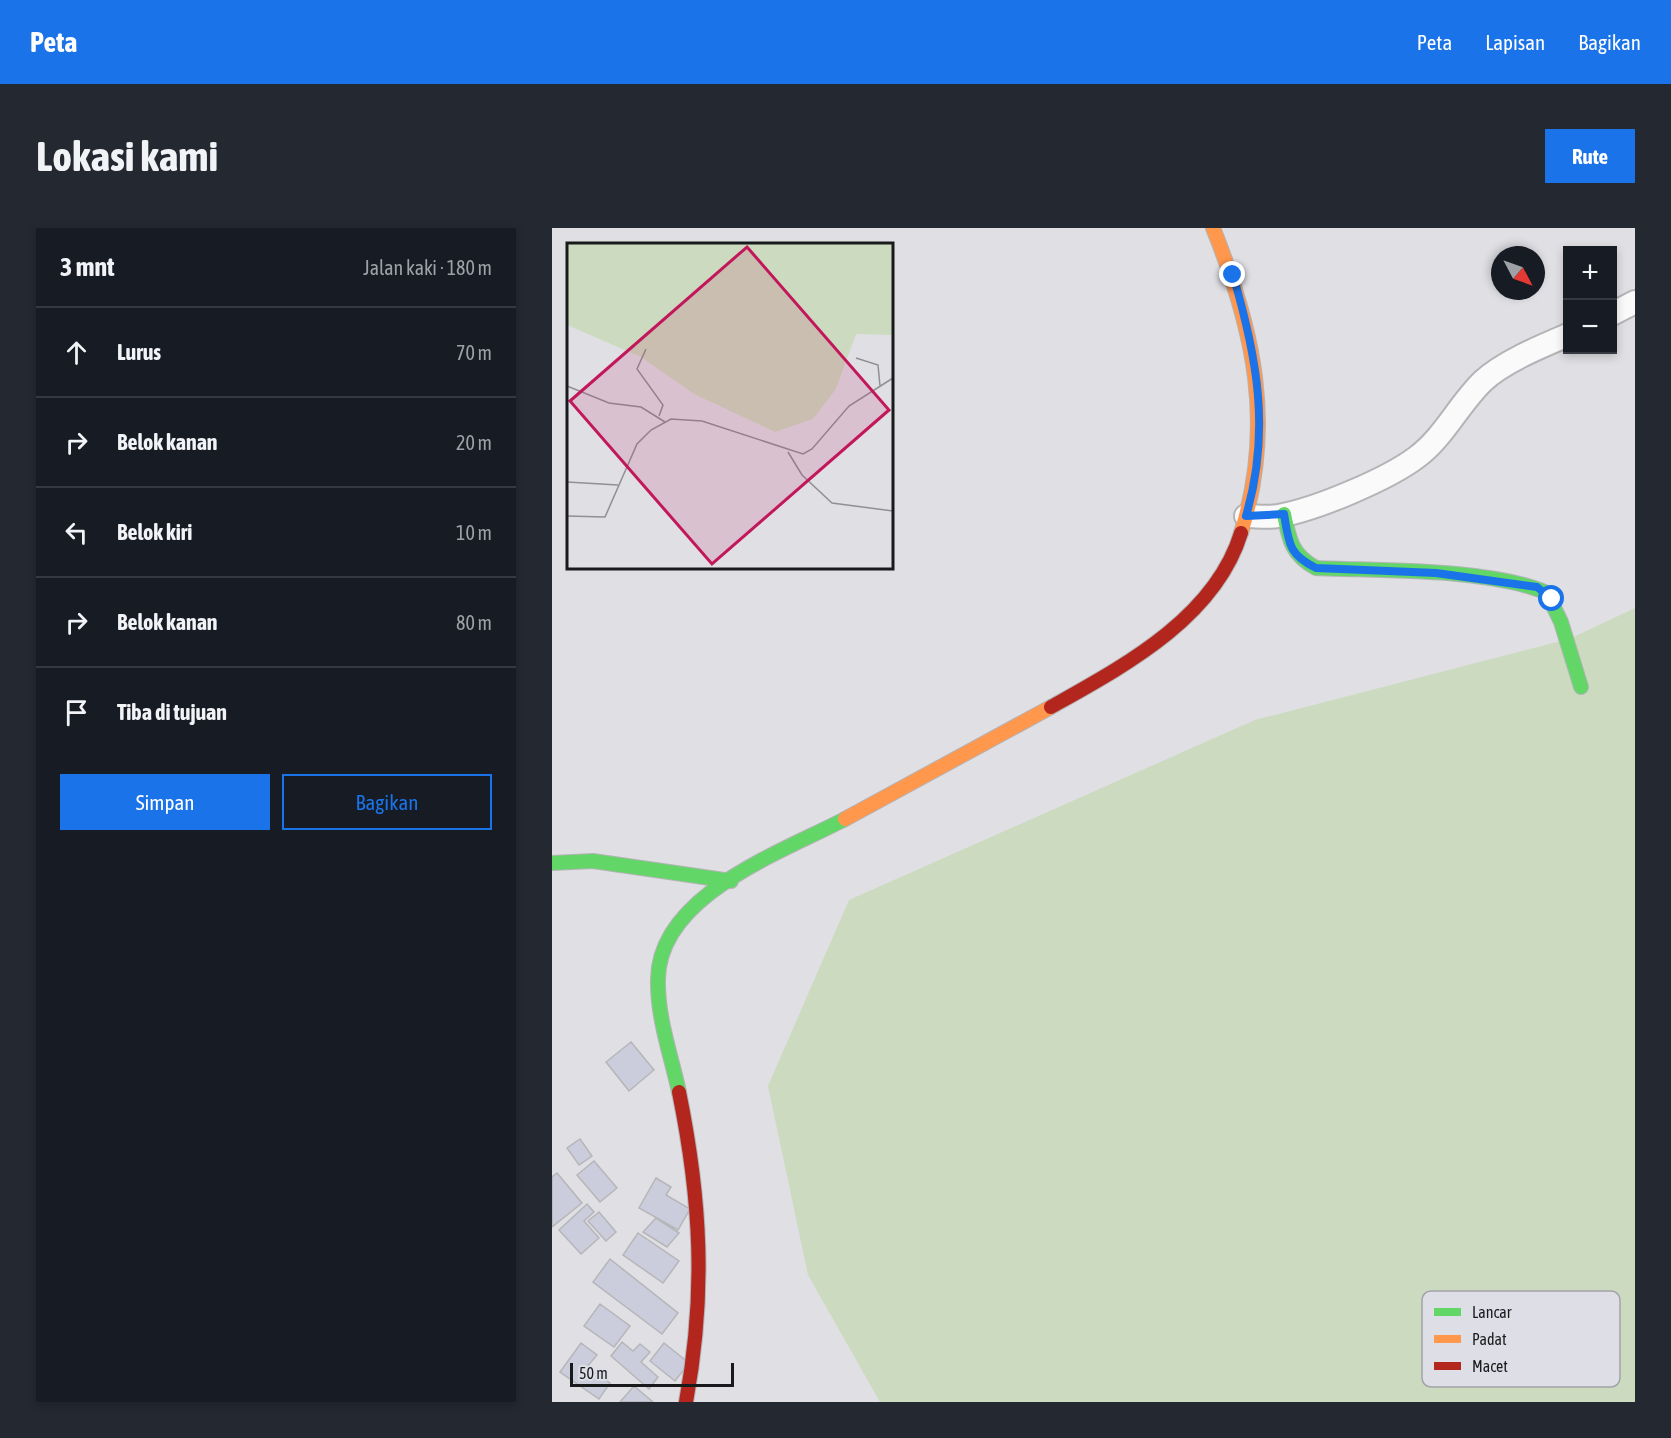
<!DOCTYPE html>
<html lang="id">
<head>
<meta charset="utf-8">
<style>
  body { margin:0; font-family:"Asap Condensed",sans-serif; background:#242831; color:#f1f3f6 }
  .controls { position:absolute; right:18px; top:18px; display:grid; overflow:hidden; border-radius:0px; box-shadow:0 3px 9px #0003 }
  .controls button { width:54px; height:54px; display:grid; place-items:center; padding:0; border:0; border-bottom:2px solid #363941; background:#171b24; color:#f1f3f6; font:30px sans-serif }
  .compass { position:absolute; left:939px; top:18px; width:54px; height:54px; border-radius:50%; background:#171b24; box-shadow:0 3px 9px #0003; rotate:131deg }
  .scale { position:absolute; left:18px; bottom:15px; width:164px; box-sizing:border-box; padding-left:6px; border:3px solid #191a1c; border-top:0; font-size:16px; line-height:21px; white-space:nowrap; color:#191a1c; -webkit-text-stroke:4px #dddee6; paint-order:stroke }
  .stop { position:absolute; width:18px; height:18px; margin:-14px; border:4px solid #1a73e8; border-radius:50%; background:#fff }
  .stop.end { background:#1a73e8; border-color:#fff; box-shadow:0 2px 6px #0008 }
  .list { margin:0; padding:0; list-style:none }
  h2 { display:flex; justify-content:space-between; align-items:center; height:78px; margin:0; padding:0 24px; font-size:26px }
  h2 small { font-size:20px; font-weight:400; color:#9ea1a6 }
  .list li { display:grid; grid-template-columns:39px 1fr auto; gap:18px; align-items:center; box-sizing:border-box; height:90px; padding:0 24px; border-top:2px solid #363941 }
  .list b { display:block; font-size:22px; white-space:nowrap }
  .list em { font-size:20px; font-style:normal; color:#9ea1a6 }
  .actions { display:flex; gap:12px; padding:18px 24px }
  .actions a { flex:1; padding:14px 0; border:2px solid #1a73e8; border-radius:0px; text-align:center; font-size:21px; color:#1a73e8 }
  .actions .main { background:#1a73e8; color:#fff }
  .icon { flex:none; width:33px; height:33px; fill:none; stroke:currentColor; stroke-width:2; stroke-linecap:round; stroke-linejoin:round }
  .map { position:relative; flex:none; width:1083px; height:1174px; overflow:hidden; border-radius:0px }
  header { display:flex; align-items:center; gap:36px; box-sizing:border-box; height:84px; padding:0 30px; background:#1a73e8; color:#fff }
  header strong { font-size:28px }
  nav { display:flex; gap:33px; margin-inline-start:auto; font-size:21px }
  .intro { display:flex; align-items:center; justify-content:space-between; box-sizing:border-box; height:144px; padding:0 36px }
  h1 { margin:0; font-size:42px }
  .button { padding:15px 27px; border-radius:0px; background:#1a73e8; color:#fff; font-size:21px; font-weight:700 }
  main { display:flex; gap:36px; padding:0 36px }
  aside { flex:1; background:#171b24; border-radius:0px; box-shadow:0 3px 9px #0003 }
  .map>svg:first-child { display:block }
  .green { fill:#ccdbbf }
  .building { fill:#cbccdc; stroke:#b6b6b9; stroke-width:1.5 }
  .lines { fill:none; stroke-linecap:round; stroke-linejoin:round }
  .street-casing { stroke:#b4b4b7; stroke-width:26 }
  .fast-casing { stroke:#b4b4b7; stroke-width:16 }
  .slow-casing { stroke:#b4b4b7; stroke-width:16 }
  .jam-casing { stroke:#b4b4b7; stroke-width:16 }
  .street { stroke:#fafafb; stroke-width:22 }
  .fast { stroke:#63d668; stroke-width:14 }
  .slow { stroke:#ff974d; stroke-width:14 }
  .jam { stroke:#b3261e; stroke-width:14 }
  .route { stroke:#1a73e8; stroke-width:8 }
  .inset-road { fill:none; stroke:#909094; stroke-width:1.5 }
  .view { fill:#c2185b; fill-opacity:0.15; stroke:#c2185b; stroke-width:3 }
  .inset-edge { fill:none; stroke:#191a1c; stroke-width:3 }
  .key { fill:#dddee6; stroke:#a2a3a9; stroke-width:1.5 }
  .key-label { font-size:16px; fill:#191a1c }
</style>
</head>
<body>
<header>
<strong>Peta</strong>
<nav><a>Peta</a><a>Lapisan</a><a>Bagikan</a></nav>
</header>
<div class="intro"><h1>Lokasi kami</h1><a class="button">Rute</a></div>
<main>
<aside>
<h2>3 mnt<small>Jalan kaki · 180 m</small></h2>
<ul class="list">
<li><svg class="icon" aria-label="ahead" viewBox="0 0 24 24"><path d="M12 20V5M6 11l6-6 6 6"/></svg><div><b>Lurus</b></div><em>70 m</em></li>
<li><svg class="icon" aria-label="right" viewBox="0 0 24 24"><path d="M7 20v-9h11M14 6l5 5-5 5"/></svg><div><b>Belok kanan</b></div><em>20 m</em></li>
<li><svg class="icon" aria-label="left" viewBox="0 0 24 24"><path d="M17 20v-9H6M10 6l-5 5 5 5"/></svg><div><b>Belok kiri</b></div><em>10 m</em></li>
<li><svg class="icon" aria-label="right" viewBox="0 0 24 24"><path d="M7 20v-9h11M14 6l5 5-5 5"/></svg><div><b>Belok kanan</b></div><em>80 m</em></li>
<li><svg class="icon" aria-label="arrive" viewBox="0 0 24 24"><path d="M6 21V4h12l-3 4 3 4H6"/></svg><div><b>Tiba di tujuan</b></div></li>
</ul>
<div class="actions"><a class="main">Simpan</a><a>Bagikan</a></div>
</aside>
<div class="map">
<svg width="1083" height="1174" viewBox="0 0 1083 1174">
  <rect width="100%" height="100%" fill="#dfdfe4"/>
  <!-- green -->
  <path class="green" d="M1083 380V1174H328L256 1047 216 858 297 672 703 492 1017 411Z"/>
  <!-- building -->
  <path class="building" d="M79 814 102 842 77 863 54 834Z
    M28 911 40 928 27 937 15 920Z
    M42 933 65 960 48 974 25 947Z
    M5 945 30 975 0 999V949Z
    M104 950 119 959 114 967 138 981 126 1002 87 980Z
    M35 976 42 984 32 993 47 1010 29 1026 7 1002Z
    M47 984 64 1004 54 1013 36 993Z
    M104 990 127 1005 115 1019 91 1004Z
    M86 1005 127 1033 111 1055 71 1027Z
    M58 1031 126 1085 110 1106 41 1054Z
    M48 1076 78 1098 62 1119 32 1098Z
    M70 1114 81 1123 88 1116 98 1124 89 1134 106 1149 97 1161 59 1128Z
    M29 1115 45 1127 35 1139 58 1155 47 1171 8 1144Z
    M112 1115 137 1135 123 1153 98 1133Z
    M82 1158 101 1174H68Z"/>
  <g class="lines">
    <defs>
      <path id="street" d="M1060 86 1083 74
        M694 288C704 288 716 290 726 288 763 282 836 251 865 229 892 209 907 176 931 153 951 134 990 118 1016 107"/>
      <path id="fast" d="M732 286C737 312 740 327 764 340 829 343 938 340 995 365L1009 394 1029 459
        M0 635 41 633 179 653
        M127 864C119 827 105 789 106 751 107 667 230 624 293 591"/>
      <path id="slow" d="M661 0C702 102 723 197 689 305
        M293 591 499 479"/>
      <path id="jam" d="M499 479C572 438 663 390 689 305
        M127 864C149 972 154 1065 134 1174"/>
    </defs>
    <!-- street casing -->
    <use href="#street" class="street-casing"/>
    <!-- fast casing -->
    <use href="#fast" class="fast-casing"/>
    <!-- slow casing -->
    <use href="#slow" class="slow-casing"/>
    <!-- jam casing -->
    <use href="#jam" class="jam-casing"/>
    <!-- street -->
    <use href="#street" class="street"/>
    <!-- fast -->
    <use href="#fast" class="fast"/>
    <!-- slow -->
    <use href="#slow" class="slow"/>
    <!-- jam -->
    <use href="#jam" class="jam"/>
  </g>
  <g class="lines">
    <!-- route -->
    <path class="route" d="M681 47C705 129 719 203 694 288L732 286C737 315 736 326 764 340L884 345 985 359 1000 371"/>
  </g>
  <!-- overview -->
  <g transform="translate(15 15)">
    <rect width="326" height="326" fill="#dfdfe4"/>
    <path d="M0 1H325V92L289 91 269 146 246 176 208 189 127 151 74 114 0 82Z" fill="#ccdbbf"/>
    <path class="inset-road" d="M79 106 70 126 96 162 92 173M289 115 311 122 313 143M0 143 42 160 74 164 98 179M221 209 235 232 265 260 326 268M0 239 51 242M0 273 38 274 70 201 84 187 104 176 135 178 236 211 245 206 282 163 326 135"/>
    <path class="view" d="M180 4 322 167 145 321 3 158Z"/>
    <rect width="326" height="326" class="inset-edge"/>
  </g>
  <!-- legend -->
  <rect x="870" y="1063" width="198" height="96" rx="9" class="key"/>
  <rect x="882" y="1080" width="27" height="8" fill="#63d668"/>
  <rect x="882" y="1107" width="27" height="8" fill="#ff974d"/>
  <rect x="882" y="1134" width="27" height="8" fill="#b3261e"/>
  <g class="key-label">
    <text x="920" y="1090">Lancar</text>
    <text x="920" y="1117">Padat</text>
    <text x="920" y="1144">Macet</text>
  </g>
</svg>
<div class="controls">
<button>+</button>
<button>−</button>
</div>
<svg class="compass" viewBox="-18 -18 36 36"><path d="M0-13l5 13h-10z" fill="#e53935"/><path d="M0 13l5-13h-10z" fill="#9ea1a6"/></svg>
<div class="scale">50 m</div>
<div class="stop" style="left:1000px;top:371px"></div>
<div class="stop end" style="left:681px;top:47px"></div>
</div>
</main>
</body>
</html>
